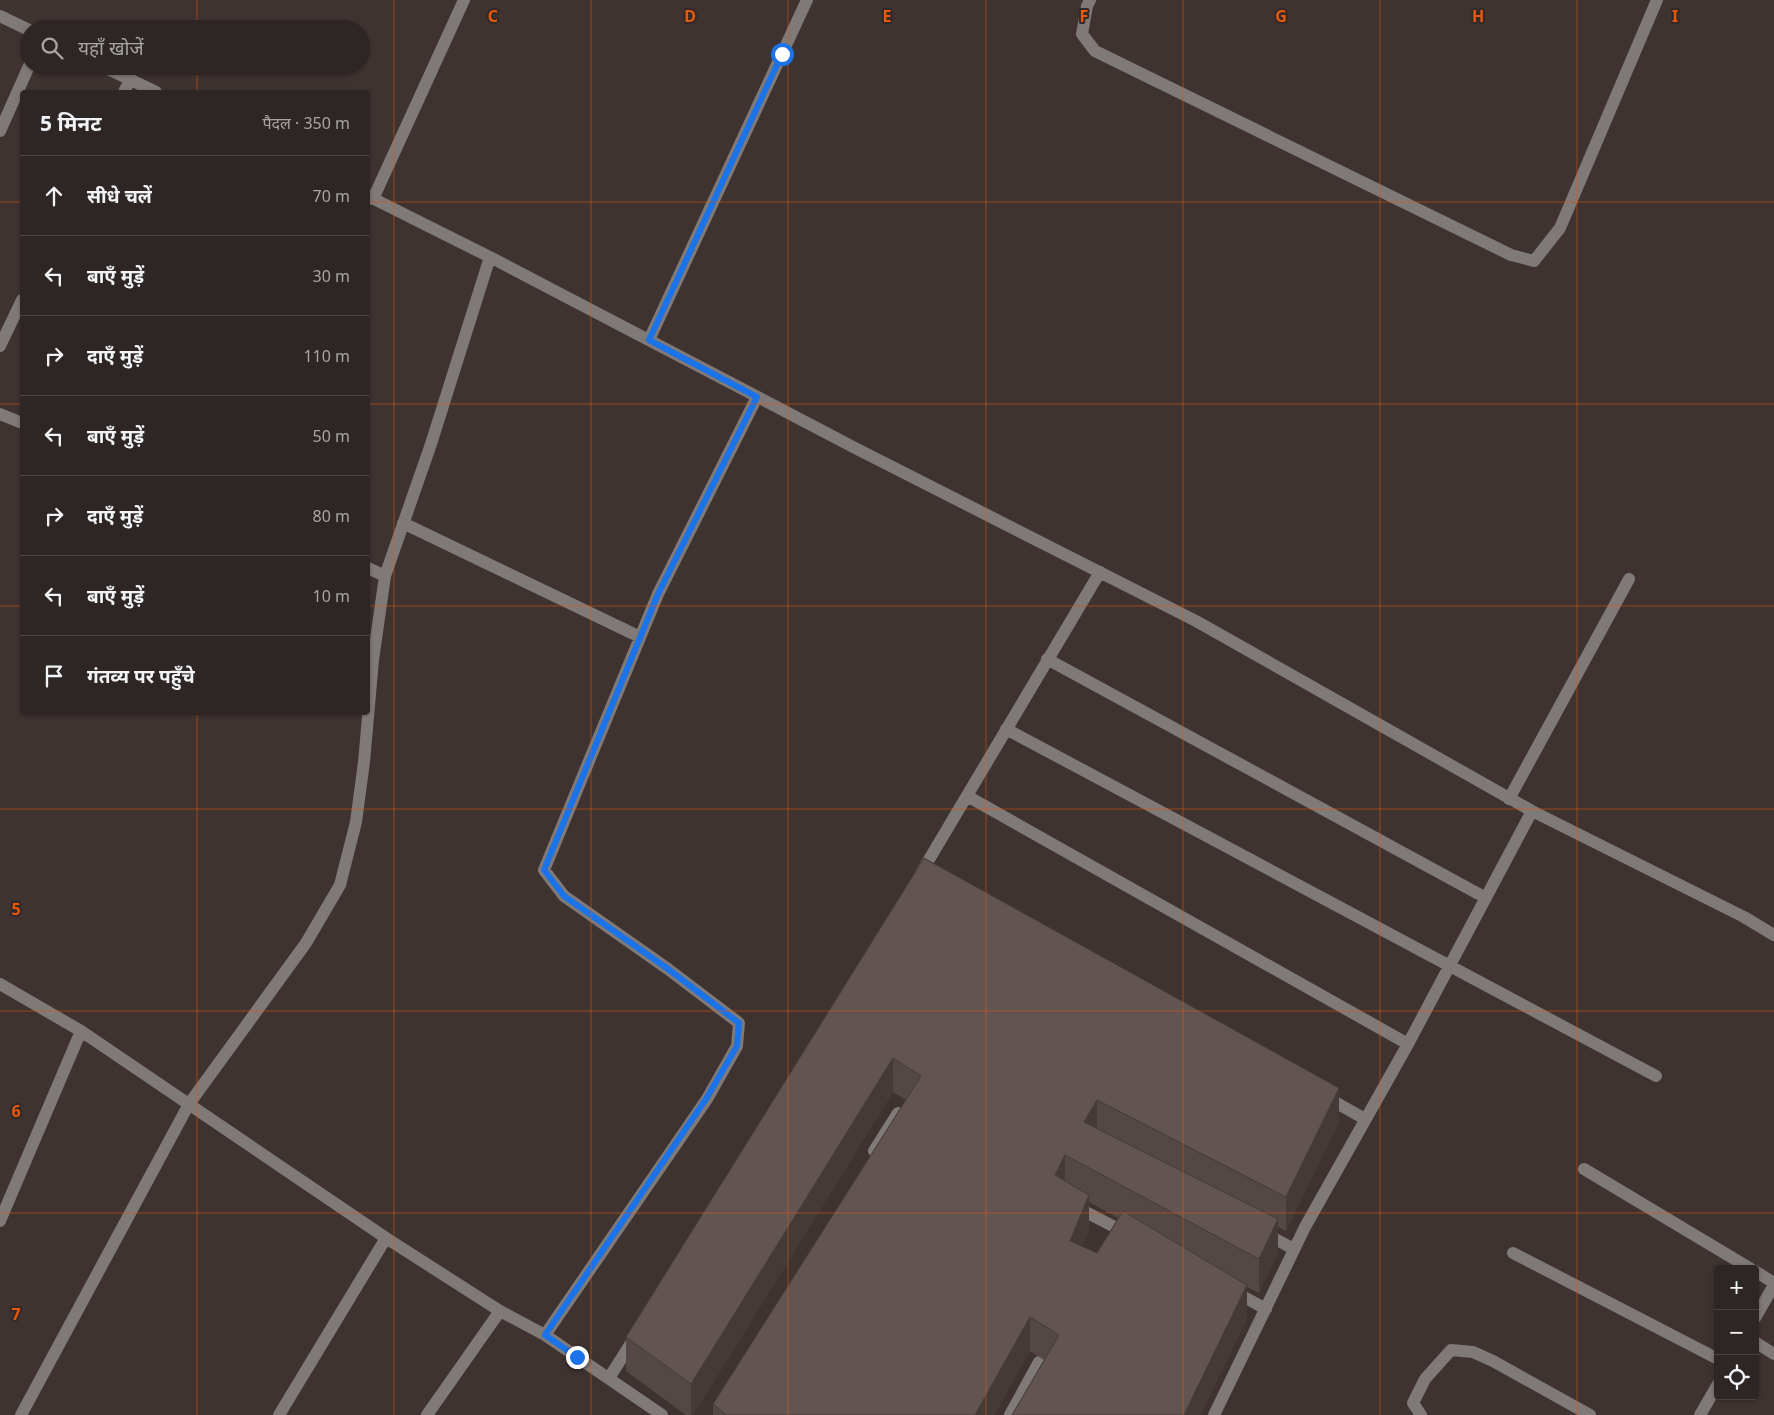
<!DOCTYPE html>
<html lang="hi">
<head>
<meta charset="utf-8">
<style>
  body { margin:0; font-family:"Noto Sans","Noto Sans Devanagari",sans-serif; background:#362e2c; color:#f1f3f6 }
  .controls { position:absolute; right:15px; bottom:15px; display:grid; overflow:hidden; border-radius:5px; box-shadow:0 1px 4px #0004 }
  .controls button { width:45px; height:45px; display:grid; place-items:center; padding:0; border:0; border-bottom:1px solid #494341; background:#2e2624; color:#f1f3f6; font:25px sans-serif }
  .stop { position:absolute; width:15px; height:15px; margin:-11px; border:4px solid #1a73e8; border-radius:50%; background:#fff }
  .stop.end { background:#1a73e8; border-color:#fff; box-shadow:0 1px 5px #0008 }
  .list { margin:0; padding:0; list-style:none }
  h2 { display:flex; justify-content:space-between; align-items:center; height:65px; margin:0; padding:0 20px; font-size:21px }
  h2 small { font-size:16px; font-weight:400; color:#a7a5a6 }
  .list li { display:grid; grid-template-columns:32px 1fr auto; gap:15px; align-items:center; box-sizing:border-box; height:80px; padding:0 20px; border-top:1px solid #494341 }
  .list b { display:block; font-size:19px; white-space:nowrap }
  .list em { font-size:16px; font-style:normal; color:#a7a5a6 }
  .icon { flex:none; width:28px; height:28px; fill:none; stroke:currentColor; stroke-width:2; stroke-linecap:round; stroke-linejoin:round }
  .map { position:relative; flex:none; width:1774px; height:1415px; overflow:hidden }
  .search { position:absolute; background:#2e2624; box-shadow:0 1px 4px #0004; left:20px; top:20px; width:350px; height:55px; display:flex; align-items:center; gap:12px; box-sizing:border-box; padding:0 18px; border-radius:28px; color:#a7a5a6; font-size:19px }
  .panel { position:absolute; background:#2e2624; box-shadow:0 1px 4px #0004; left:20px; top:90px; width:350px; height:625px; border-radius:5px }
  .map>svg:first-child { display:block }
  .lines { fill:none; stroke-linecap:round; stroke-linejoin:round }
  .minor { stroke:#7f7977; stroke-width:12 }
  .wall { fill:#534846; fill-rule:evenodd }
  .shaded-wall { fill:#443b39 }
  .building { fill:#615451; stroke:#443b39 }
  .route { stroke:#1a73e8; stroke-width:6 }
  .grid { fill:none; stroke:#e8590c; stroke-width:1; stroke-opacity:0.55 }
  .grid-label { font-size:16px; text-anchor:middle; font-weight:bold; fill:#e8590c; stroke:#342926; stroke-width:4; stroke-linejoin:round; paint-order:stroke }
</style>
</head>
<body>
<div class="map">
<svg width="1774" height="1415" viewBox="0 0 1774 1415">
  <rect width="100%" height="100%" fill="#3e3330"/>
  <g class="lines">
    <!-- minor -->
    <path class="minor" d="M1090 0 1087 6 1082 34 1095 51 1511 255 1534 261 1560 228 1657 0
      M0 16 29 30
      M102 66 156 92
      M124 92 130 80
      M0 131 29 66
      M368 196 490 257 857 449 1196 621 1532 811 1744 917 1774 935
      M373 199 464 0
      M649 340 807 0
      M0 346 22 300
      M0 414 22 423
      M403 523 640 637
      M368 568 385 576
      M1047 659 1486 898
      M1006 729 1656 1076
      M967 796 1408 1044
      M1509 799 1629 579
      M921 873 1100 572
      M0 984 81 1031 386 1238 500 1311 545 1335 662 1415
      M1326 1097 1365 1119
      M874 1151 898 1113
      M1584 1169 1751 1269
      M1082 1210 1128 1234
      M0 1221 81 1031
      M1264 1233 1294 1249
      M1513 1253 1718 1359
      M1755 1271 1774 1283
      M1233 1291 1266 1309
      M1755 1318 1774 1285
      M545 1335 707 1099 737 1046 739 1023 668 969 564 896 544 870 658 594 757 397
      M1755 1342 1774 1354
      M609 1378 635 1337
      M21 1415 189 1104 306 943 340 885 356 822 364 762 373 660 385 576 431 444 490 257
      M279 1415 386 1238
      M427 1415 500 1311
      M1010 1415 1039 1362
      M1214 1415 1305 1227 1408 1044 1532 811
      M1421 1415 1413 1403 1425 1379 1451 1350 1473 1352 1493 1361 1590 1415
      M1700 1415 1718 1384"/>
  </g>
  <!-- wall -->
  <path class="wall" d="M924 858 1339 1122 1286 1231 1278 1227V1253L1259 1293 1247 1287V1319L1200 1415H1012L1044 1360 1030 1351 994 1415H713V1404L906 1100 893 1092 693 1415H686L626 1371V1337ZM1089 1202 1118 1218 1097 1253 1082 1246 1089 1229Z"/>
  <!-- shaded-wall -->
  <path class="shaded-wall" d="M893 1058V1092L693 1415H691V1384Z
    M1339 1088V1122L1286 1231V1197Z
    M1097 1100V1134L1084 1122Z
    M1065 1155V1189L1055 1175Z
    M1089 1195V1229L1070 1275V1241Z
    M1278 1219V1253L1259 1293V1259Z
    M1247 1285V1319L1200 1415H1184Z
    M1030 1317V1351L994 1415H975Z"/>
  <!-- building -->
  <path class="building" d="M924 858 1339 1088 1286 1197 1097 1100 1084 1122 1278 1219 1259 1259 1065 1155 1055 1175 1089 1195 1070 1241 1097 1253 1123 1211 1247 1285 1184 1415H1012L1059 1335 1030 1317 975 1415H726L713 1404 921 1076 893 1058 691 1384 626 1337Z"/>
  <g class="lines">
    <!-- route -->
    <path class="route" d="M577 1357 545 1335 706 1099 737 1046 739 1023 668 969 564 896 544 870 658 594 757 397 649 340 782 54"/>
  </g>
  <!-- grid -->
  <path class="grid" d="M197 0V29M394 0V1415M591 0V1415M788 0V1415M986 0V1415M1183 0V1415M1380 0V1415M1577 0V1415M197 66V92M0 202H22M368 202H1774M0 404H22M368 404H1774M0 606H22M368 606H1774M197 712V1415M0 809H1774M0 1011H1774M0 1213H1774"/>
  <g class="grid-label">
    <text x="493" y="22">C</text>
    <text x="690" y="22">D</text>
    <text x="887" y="22">E</text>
    <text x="1084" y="22">F</text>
    <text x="1281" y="22">G</text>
    <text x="1478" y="22">H</text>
    <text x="1675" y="22">I</text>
    <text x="16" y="915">5</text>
    <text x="16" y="1117">6</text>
    <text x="16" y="1320">7</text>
  </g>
</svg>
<div class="controls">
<button>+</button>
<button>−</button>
<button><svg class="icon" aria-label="locate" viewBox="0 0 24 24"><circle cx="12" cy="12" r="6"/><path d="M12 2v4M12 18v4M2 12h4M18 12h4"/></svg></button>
</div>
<div class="stop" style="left:782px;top:54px"></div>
<div class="stop end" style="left:577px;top:1357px"></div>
<div class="search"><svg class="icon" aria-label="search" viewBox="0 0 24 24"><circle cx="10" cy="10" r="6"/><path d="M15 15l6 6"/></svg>यहाँ खोजें</div>
<section class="panel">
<h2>5 मिनट<small>पैदल · 350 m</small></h2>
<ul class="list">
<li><svg class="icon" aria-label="ahead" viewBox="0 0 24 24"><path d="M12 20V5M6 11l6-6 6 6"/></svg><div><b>सीधे चलें</b></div><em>70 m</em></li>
<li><svg class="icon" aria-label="left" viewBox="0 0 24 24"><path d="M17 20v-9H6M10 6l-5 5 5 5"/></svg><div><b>बाएँ मुड़ें</b></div><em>30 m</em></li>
<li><svg class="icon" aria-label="right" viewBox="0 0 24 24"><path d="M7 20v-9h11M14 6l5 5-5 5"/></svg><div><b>दाएँ मुड़ें</b></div><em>110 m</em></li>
<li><svg class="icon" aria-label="left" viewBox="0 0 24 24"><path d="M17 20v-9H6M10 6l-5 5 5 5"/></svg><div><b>बाएँ मुड़ें</b></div><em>50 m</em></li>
<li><svg class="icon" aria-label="right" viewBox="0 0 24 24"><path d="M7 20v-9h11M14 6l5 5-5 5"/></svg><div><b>दाएँ मुड़ें</b></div><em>80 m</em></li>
<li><svg class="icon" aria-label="left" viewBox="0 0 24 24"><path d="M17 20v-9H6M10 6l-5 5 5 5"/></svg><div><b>बाएँ मुड़ें</b></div><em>10 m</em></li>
<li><svg class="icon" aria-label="arrive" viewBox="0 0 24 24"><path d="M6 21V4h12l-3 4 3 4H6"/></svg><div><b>गंतव्य पर पहुँचे</b></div></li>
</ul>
</section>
</div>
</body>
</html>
